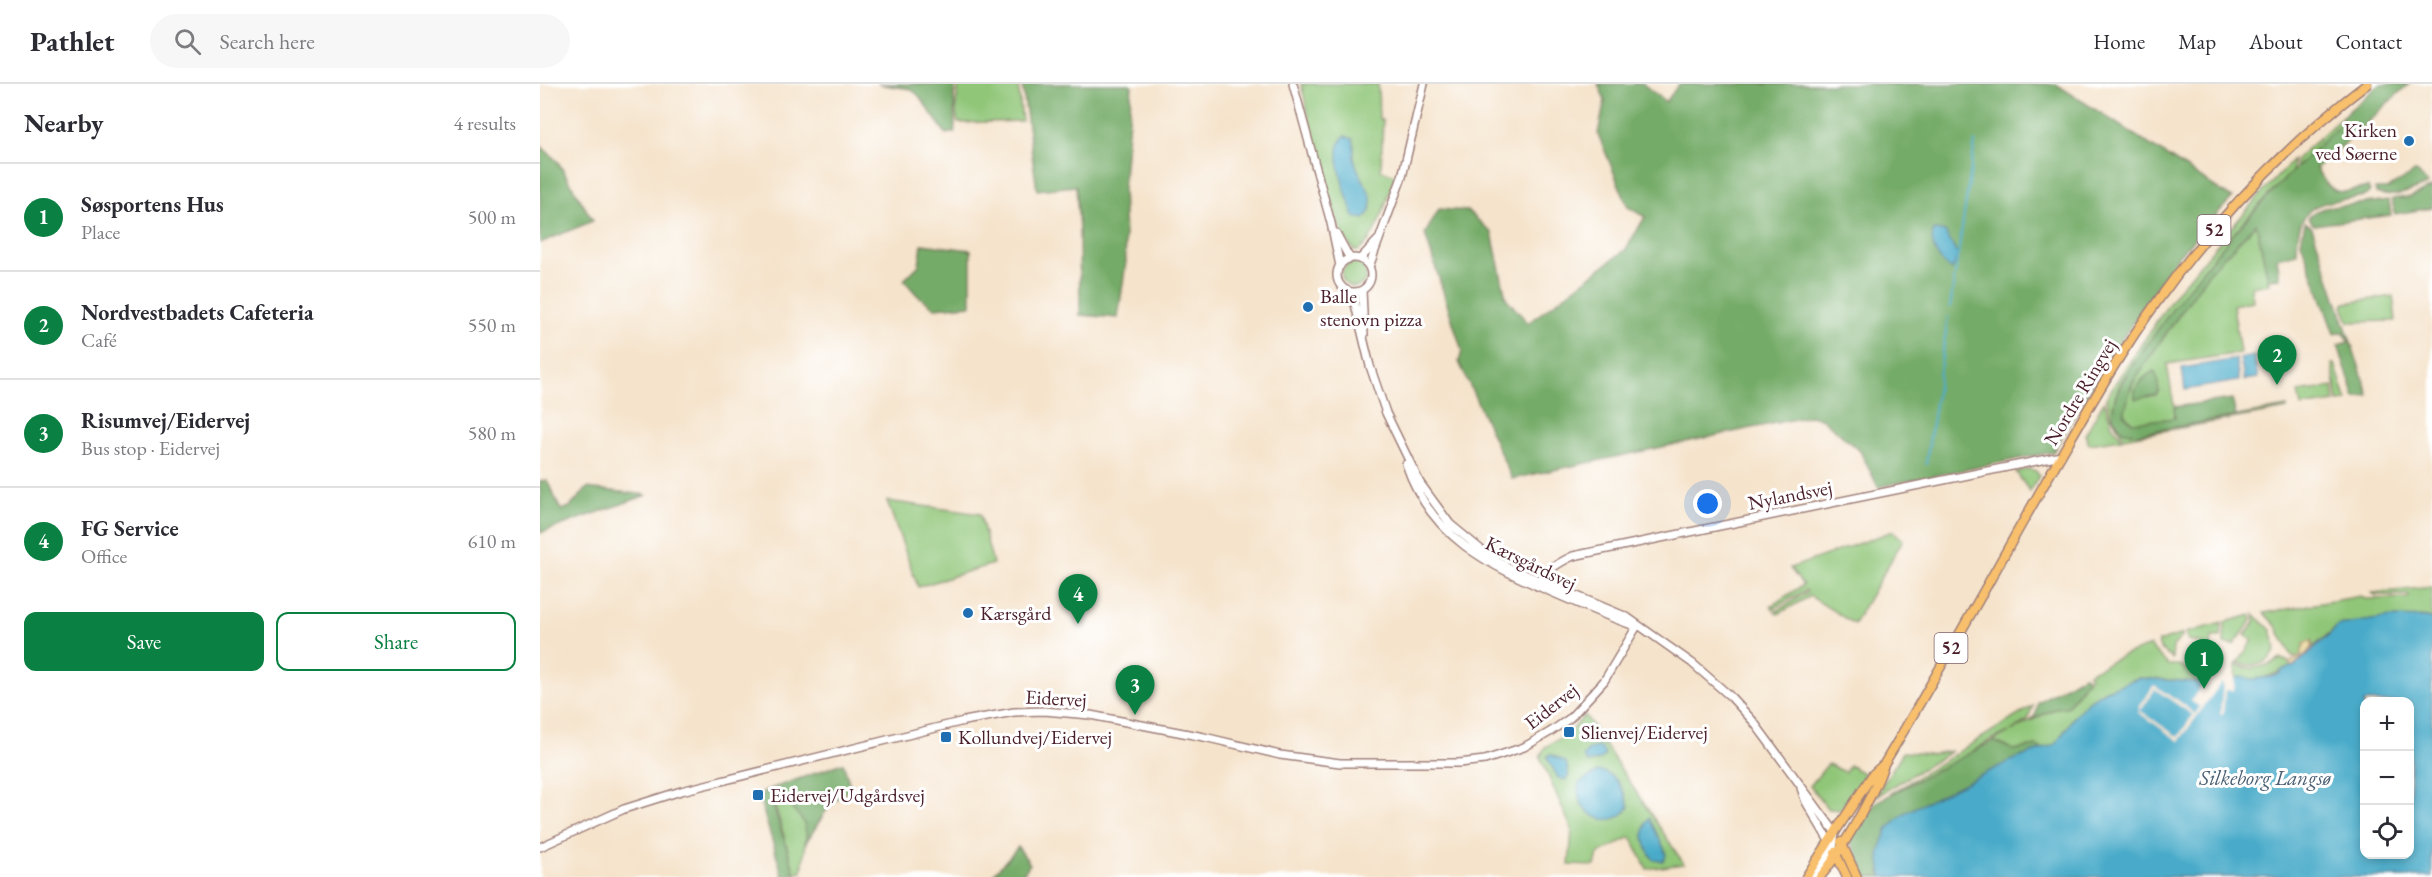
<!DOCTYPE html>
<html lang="en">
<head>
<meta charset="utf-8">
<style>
  body { margin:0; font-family:"EB Garamond",serif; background:#f7f7f7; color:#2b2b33 }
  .controls { position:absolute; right:18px; bottom:18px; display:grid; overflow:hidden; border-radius:12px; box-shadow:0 3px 9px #0003 }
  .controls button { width:54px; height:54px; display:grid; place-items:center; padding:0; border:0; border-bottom:2px solid #e1e1e2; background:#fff; color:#2b2b33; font:30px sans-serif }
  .you { position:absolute; left:1168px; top:420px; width:21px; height:21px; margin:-15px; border:4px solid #fff; border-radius:50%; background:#1a73e8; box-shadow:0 0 0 9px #1a73e833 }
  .badge { display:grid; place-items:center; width:39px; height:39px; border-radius:50%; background:#0b8043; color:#fff; font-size:20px; font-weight:700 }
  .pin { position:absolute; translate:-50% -50px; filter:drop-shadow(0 2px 3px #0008) }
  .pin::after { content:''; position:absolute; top:32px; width:21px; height:18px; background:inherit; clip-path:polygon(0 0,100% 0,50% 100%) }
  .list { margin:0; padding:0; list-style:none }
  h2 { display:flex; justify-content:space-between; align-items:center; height:78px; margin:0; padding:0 24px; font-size:26px }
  h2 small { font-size:20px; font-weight:400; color:#7c7c81 }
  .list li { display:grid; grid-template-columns:39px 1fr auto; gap:18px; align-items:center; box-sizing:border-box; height:108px; padding:0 24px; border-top:2px solid #e1e1e2 }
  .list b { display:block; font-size:22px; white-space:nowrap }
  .list p { margin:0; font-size:20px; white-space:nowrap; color:#7c7c81 }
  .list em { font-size:20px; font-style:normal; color:#7c7c81 }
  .actions { display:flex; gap:12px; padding:18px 24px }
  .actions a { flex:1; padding:14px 0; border:2px solid #0b8043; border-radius:12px; text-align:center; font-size:21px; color:#0b8043 }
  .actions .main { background:#0b8043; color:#fff }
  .icon { flex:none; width:33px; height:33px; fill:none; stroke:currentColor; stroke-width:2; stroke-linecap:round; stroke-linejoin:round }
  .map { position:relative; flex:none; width:1892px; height:793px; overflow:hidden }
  header { display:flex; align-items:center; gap:36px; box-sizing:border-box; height:84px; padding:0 30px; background:#fff; border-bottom:2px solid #e1e1e2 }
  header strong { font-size:28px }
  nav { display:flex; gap:33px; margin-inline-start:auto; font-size:21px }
  .search { width:420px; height:54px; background:#f7f7f7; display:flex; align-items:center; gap:15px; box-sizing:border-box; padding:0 21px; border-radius:33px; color:#7c7c81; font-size:22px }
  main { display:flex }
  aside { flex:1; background:#fff }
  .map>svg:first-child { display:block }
  .green { fill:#90c678; stroke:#6d7252; stroke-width:1.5 }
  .forest { fill:#74ab68; stroke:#5f654a; stroke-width:1.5 }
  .sand { fill:#eeda9e; stroke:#9c7c64; stroke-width:1.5 }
  .water { fill:#4aabc9; stroke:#4a657a; stroke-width:1.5; fill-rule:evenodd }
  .pier { fill:#f5e3cb }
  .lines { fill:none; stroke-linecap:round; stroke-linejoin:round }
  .stream { stroke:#4aabc9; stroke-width:2 }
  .minor-casing { stroke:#a0817b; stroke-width:10 }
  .major-casing { stroke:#a0817b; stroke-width:11 }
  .minor { stroke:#fff; stroke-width:7 }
  .major { stroke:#f8bf6c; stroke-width:8 }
  .poi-dot { fill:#1f6fb2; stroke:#fff; stroke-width:2 }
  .labels { text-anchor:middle; stroke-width:6; stroke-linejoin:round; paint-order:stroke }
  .shield { fill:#fff; stroke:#80626b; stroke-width:1.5 }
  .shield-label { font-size:18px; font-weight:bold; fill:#4a1f2b }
  .poi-label { font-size:20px; fill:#4a1f2b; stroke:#fff; text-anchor:start }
  .street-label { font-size:20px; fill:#4a1f2b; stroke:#fff }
  .water-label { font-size:21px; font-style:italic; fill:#4a5e72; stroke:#fff }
</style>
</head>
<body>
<header>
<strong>Pathlet</strong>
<div class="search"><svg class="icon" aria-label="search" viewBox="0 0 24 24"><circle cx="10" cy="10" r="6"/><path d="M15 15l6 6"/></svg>Search here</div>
<nav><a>Home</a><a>Map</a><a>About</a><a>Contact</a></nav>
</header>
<main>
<aside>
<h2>Nearby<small>4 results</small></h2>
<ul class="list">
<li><span class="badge">1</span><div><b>Søsportens Hus</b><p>Place</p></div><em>500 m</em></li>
<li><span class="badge">2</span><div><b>Nordvestbadets Cafeteria</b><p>Café</p></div><em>550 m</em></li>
<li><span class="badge">3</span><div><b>Risumvej/Eidervej</b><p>Bus stop · Eidervej</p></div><em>580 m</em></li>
<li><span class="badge">4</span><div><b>FG Service</b><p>Office</p></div><em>610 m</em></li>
</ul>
<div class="actions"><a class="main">Save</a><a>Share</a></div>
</aside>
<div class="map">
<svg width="1892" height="793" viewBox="0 0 1892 793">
  <rect width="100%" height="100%" fill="#fff"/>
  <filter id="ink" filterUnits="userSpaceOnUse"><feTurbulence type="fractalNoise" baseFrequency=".0167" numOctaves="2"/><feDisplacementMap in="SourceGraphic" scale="12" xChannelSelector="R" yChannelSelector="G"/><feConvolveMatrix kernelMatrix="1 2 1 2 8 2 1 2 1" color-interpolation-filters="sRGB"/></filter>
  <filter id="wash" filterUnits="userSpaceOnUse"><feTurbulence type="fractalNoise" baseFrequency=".008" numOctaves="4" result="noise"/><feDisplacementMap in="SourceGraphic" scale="24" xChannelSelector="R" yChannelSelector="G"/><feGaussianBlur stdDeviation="1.35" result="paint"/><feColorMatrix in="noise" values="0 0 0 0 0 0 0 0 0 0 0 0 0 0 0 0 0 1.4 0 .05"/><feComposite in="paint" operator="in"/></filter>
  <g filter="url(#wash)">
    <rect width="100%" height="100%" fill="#f5e3cb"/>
    <!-- green -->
    <path class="green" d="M419 0H478L482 37 418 39C414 26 417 13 419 0Z
      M761 0H838L839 35 843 36 841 86 855 91C848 112 838 154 818 167H815C791 148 770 34 761 0Z
      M1803 32 1802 40 1755 85 1756 75Z
      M1753 76 1752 88C1699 138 1653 196 1611 256 1597 275 1572 302 1573 328 1573 342 1585 347 1597 350L1747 323V325L1584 354 1571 332 1566 314 1574 301 1638 206 1718 113Z
      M1717 139 1729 200 1711 203 1713 217 1693 221 1700 269 1627 280 1636 334C1621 336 1599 343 1586 335L1584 323 1597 291 1670 187Z
      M802 191a12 12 0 1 1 24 0a12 12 0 1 1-24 0Z
      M1853 212 1856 237 1809 238 1803 222 1805 219Z
      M1792 280H1795L1807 317 1798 318Z
      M1793 303 1795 318 1761 323 1758 308Z
      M1564 317 1572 341 1582 355 1549 360 1545 351Z
      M1489 385 1496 387 1499 392 1490 408 1476 388Z
      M347 417 440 430 453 480 378 503Z
      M1353 447 1363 456 1314 540 1270 512 1238 530 1235 528 1267 508 1266 506 1233 525 1231 522 1263 501 1250 484Z
      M1892 503V534L1879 533 1799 541 1772 564V556L1760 573 1752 572 1736 542 1724 529 1821 512 1825 515 1868 514 1869 511H1835L1832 509Z
      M1714 530 1731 546 1736 565C1730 581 1713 584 1698 579L1713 556 1705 551 1715 538Z
      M1711 531 1712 536 1694 561 1684 560 1685 538Z
      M1682 539 1681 553H1672L1671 565 1666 566 1660 559 1648 557 1645 549Z
      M1642 550V553L1633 562 1632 575 1620 565 1618 558Z
      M1610 562 1628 581H1639L1649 587C1661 587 1667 580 1667 569H1669L1668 592 1663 598H1656L1598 594 1564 607 1533 634 1516 660 1503 665 1497 662 1474 666 1453 657 1469 648 1452 655 1422 674 1350 710 1493 622 1488 636 1471 647 1516 624 1527 623 1550 593 1548 589 1582 572Z
      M1741 575 1747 577 1752 583C1739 587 1729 595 1714 595 1707 595 1703 592 1695 595L1696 580C1709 588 1729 582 1741 575Z
      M1045 631 1144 780 1107 785 1091 753 1058 770 1055 782 1029 781 1032 746 1000 673 1005 663 1028 650Z
      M1412 667 1335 713 1363 668 1391 670Z
      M1288 680 1305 688 1309 681 1327 691 1300 726 1288 725 1270 702Z
      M242 712C247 721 256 724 262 732 271 747 263 772 262 788L255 790 237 728 232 717Z"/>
    <!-- forest -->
    <path class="forest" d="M338 0H416L414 11 415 48 406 50 379 12 371 5Z
      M482 0H590L592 2 583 104 586 178 578 234 540 231 539 146 536 102 497 106Z
      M1058 0H1103L1126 18 1139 0H1516L1692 114 1638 172 1561 286 1513 368 1338 403 1320 367 1281 334 1269 332 972 395 919 278 922 267 885 150 899 125 928 127 952 149 966 214 988 239 1086 165 1105 133 1088 123 1058 50 1065 16Z
      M1840 0H1869C1837 27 1810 59 1776 84 1793 113 1797 110 1828 103L1830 107 1826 112C1783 119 1756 115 1757 169L1737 174 1740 194 1728 195 1716 140 1670 187 1613 268 1592 300 1584 330 1592 338 1635 334 1634 323 1692 315 1696 332 1597 350 1582 346 1573 333C1571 308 1591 284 1605 264 1660 181 1728 108 1801 40L1803 32Z
      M0 61 18 78 53 137 0 159Z
      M1876 87 1888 100C1873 107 1851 116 1836 109L1835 105H1848C1852 100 1868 94 1876 87Z
      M1892 103V124L1855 130 1852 115 1870 113Z
      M1849 116 1851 131 1774 141 1768 134 1774 128 1784 124Z
      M1765 138 1772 143 1829 312 1815 314 1798 261 1809 258 1804 248 1794 250 1761 158Z
      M382 160 431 166V221L395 224 377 211 364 196 379 181Z
      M1614 287 1616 289 1619 307 1616 311 1595 315C1592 302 1604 293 1614 287Z
      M7 396 21 426 30 423 47 404 107 411 0 449V397Z
      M1544 591 1547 593 1546 597 1527 623 1516 624 1491 636 1496 630 1498 618Z
      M1453 657 1474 666 1497 662 1503 665 1470 677 1340 787 1342 793H1327L1311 758 1312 752 1336 718Z
      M303 679 311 705 291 719 265 760C270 732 254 732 242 712L232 717 255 790 243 793 219 713 223 712 222 708Z
      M478 763 490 780 481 793H451Z"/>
    <!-- sand -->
    <path class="sand" d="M1772 556V564L1752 583 1749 579 1760 573 1765 559Z"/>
    <!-- water -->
    <path class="water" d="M805 52 813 55C815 62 813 68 814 74 818 97 844 114 824 135L814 133C808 115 787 64 805 52Z
      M1394 146 1405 148 1418 172 1412 186C1399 177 1388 162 1394 146Z
      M1714 272 1718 294 1704 296 1700 274Z
      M1696 275 1699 297 1645 306 1642 284Z
      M1851 533 1892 534V793H1342L1339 769 1348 744 1364 729 1470 677 1516 660 1533 634 1547 618 1564 607 1598 594 1656 598 1701 593 1711 595 1731 593 1739 590 1743 585 1755 582 1799 541ZM1824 618H1870V770H1824Z
      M1057 663 1062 665 1065 671 1060 676 1048 679 1043 672 1050 665Z
      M1010 670 1026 678 1029 691 1026 696 1018 694 1007 673Z
      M1059 687C1077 689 1085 708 1089 723 1071 750 1032 729 1039 699Z
      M1109 734 1124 764 1126 772 1123 777 1114 776C1104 764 1100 748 1109 734Z"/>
    <!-- pier -->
    <path class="pier" d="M1695 591 1694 606H1685L1683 630H1680L1683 600 1681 599 1639 657 1598 628 1599 626 1638 653 1653 631 1615 605 1601 626 1599 624 1614 601 1634 615 1635 614 1655 630 1660 623 1651 617 1667 594Z"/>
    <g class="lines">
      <!-- stream -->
      <path class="stream" d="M1410 223 1435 58
        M1386 380 1408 233"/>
    </g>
  </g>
  <g filter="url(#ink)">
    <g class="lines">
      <defs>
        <path id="minor" d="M753 0 791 139 800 182
          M796 149 810 175
          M797 191a17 17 0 1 1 34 0a17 17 0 1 1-34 0Z
          M820 175 838 156
          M829 183 862 93 884 0
          M822 206 824 251
          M812 208 830 282 846 329 880 399 910 440 944 468 968 483 1087 533 1152 579 1191 613 1213 637 1295 748 1293 764 1273 793
          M866 380C891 454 948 481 1016 510 1041 521 1066 532 1092 541
          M997 502C1005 487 1018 479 1033 472L1521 372
          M1261 704 1266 718 1289 757
          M0 763 84 725 141 707 424 637 474 628 504 627 550 631 664 653 740 671 800 679H919L945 676 984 663 1010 648 1030 634 1064 597 1097 542"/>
        <path id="major" d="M1301 758 1317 793
          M1295 768 1307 793
          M1266 793 1333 690 1344 680
          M1280 793C1301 768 1334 711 1344 680 1401 585 1454 488 1509 392 1544 332 1578 271 1619 215 1677 134 1748 60 1827 0"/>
      </defs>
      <!-- minor casing -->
      <use href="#minor" class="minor-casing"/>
      <!-- major casing -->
      <use href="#major" class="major-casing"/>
      <!-- minor -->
      <use href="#minor" class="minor"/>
      <!-- major -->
      <use href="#major" class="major"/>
    </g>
  </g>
  <!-- markers -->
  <g class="poi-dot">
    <circle cx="1869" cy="57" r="6"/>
    <circle cx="768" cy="223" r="6"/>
    <circle cx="428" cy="529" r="6"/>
    <rect x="1023" y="642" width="12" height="12" rx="3"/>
    <rect x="400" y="647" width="12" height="12" rx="3"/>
    <rect x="212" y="705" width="12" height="12" rx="3"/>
  </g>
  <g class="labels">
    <!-- shield labels -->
    <g class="shield">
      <rect x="1657.5" y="131" width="33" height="30" rx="4.5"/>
      <rect x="1394.5" y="549" width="33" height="30" rx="4.5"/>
    </g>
    <g class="shield-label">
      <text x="1674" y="152">52</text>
      <text x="1411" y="570">52</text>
    </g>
    <!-- poi labels -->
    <g class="poi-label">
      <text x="1857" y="53" text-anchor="end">Kirken<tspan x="1857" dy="23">ved Søerne</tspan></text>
      <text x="780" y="219">Balle<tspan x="780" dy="23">stenovn pizza</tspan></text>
      <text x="440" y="536">Kærsgård</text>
      <text x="1041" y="655">Slienvej/Eidervej</text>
      <text x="418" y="660">Kollundvej/Eidervej</text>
      <text x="230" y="718">Eidervej/Udgårdsvej</text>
    </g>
    <!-- street labels -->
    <g class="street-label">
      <text transform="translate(1540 308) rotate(-59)" y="7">Nordre Ringvej</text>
      <text transform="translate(1250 411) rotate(-11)" y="7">Nylandsvej</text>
      <text transform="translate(991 479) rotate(26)" y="7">Kærsgårdsvej</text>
      <text transform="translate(516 614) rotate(3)" y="7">Eidervej</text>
      <text transform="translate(1011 622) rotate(-38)" y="7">Eidervej</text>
    </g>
    <!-- water labels -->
    <g class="water-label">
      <text x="1725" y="701">Silkeborg Langsø</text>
    </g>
  </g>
</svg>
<div class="controls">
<button>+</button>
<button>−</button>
<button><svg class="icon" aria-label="locate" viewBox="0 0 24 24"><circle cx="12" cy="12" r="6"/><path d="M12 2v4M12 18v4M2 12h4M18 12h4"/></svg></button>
</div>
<div class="you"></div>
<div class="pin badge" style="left:1664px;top:605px">1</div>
<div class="pin badge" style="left:1737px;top:301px">2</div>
<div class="pin badge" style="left:595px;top:631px">3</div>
<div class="pin badge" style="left:538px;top:540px">4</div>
</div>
</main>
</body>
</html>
